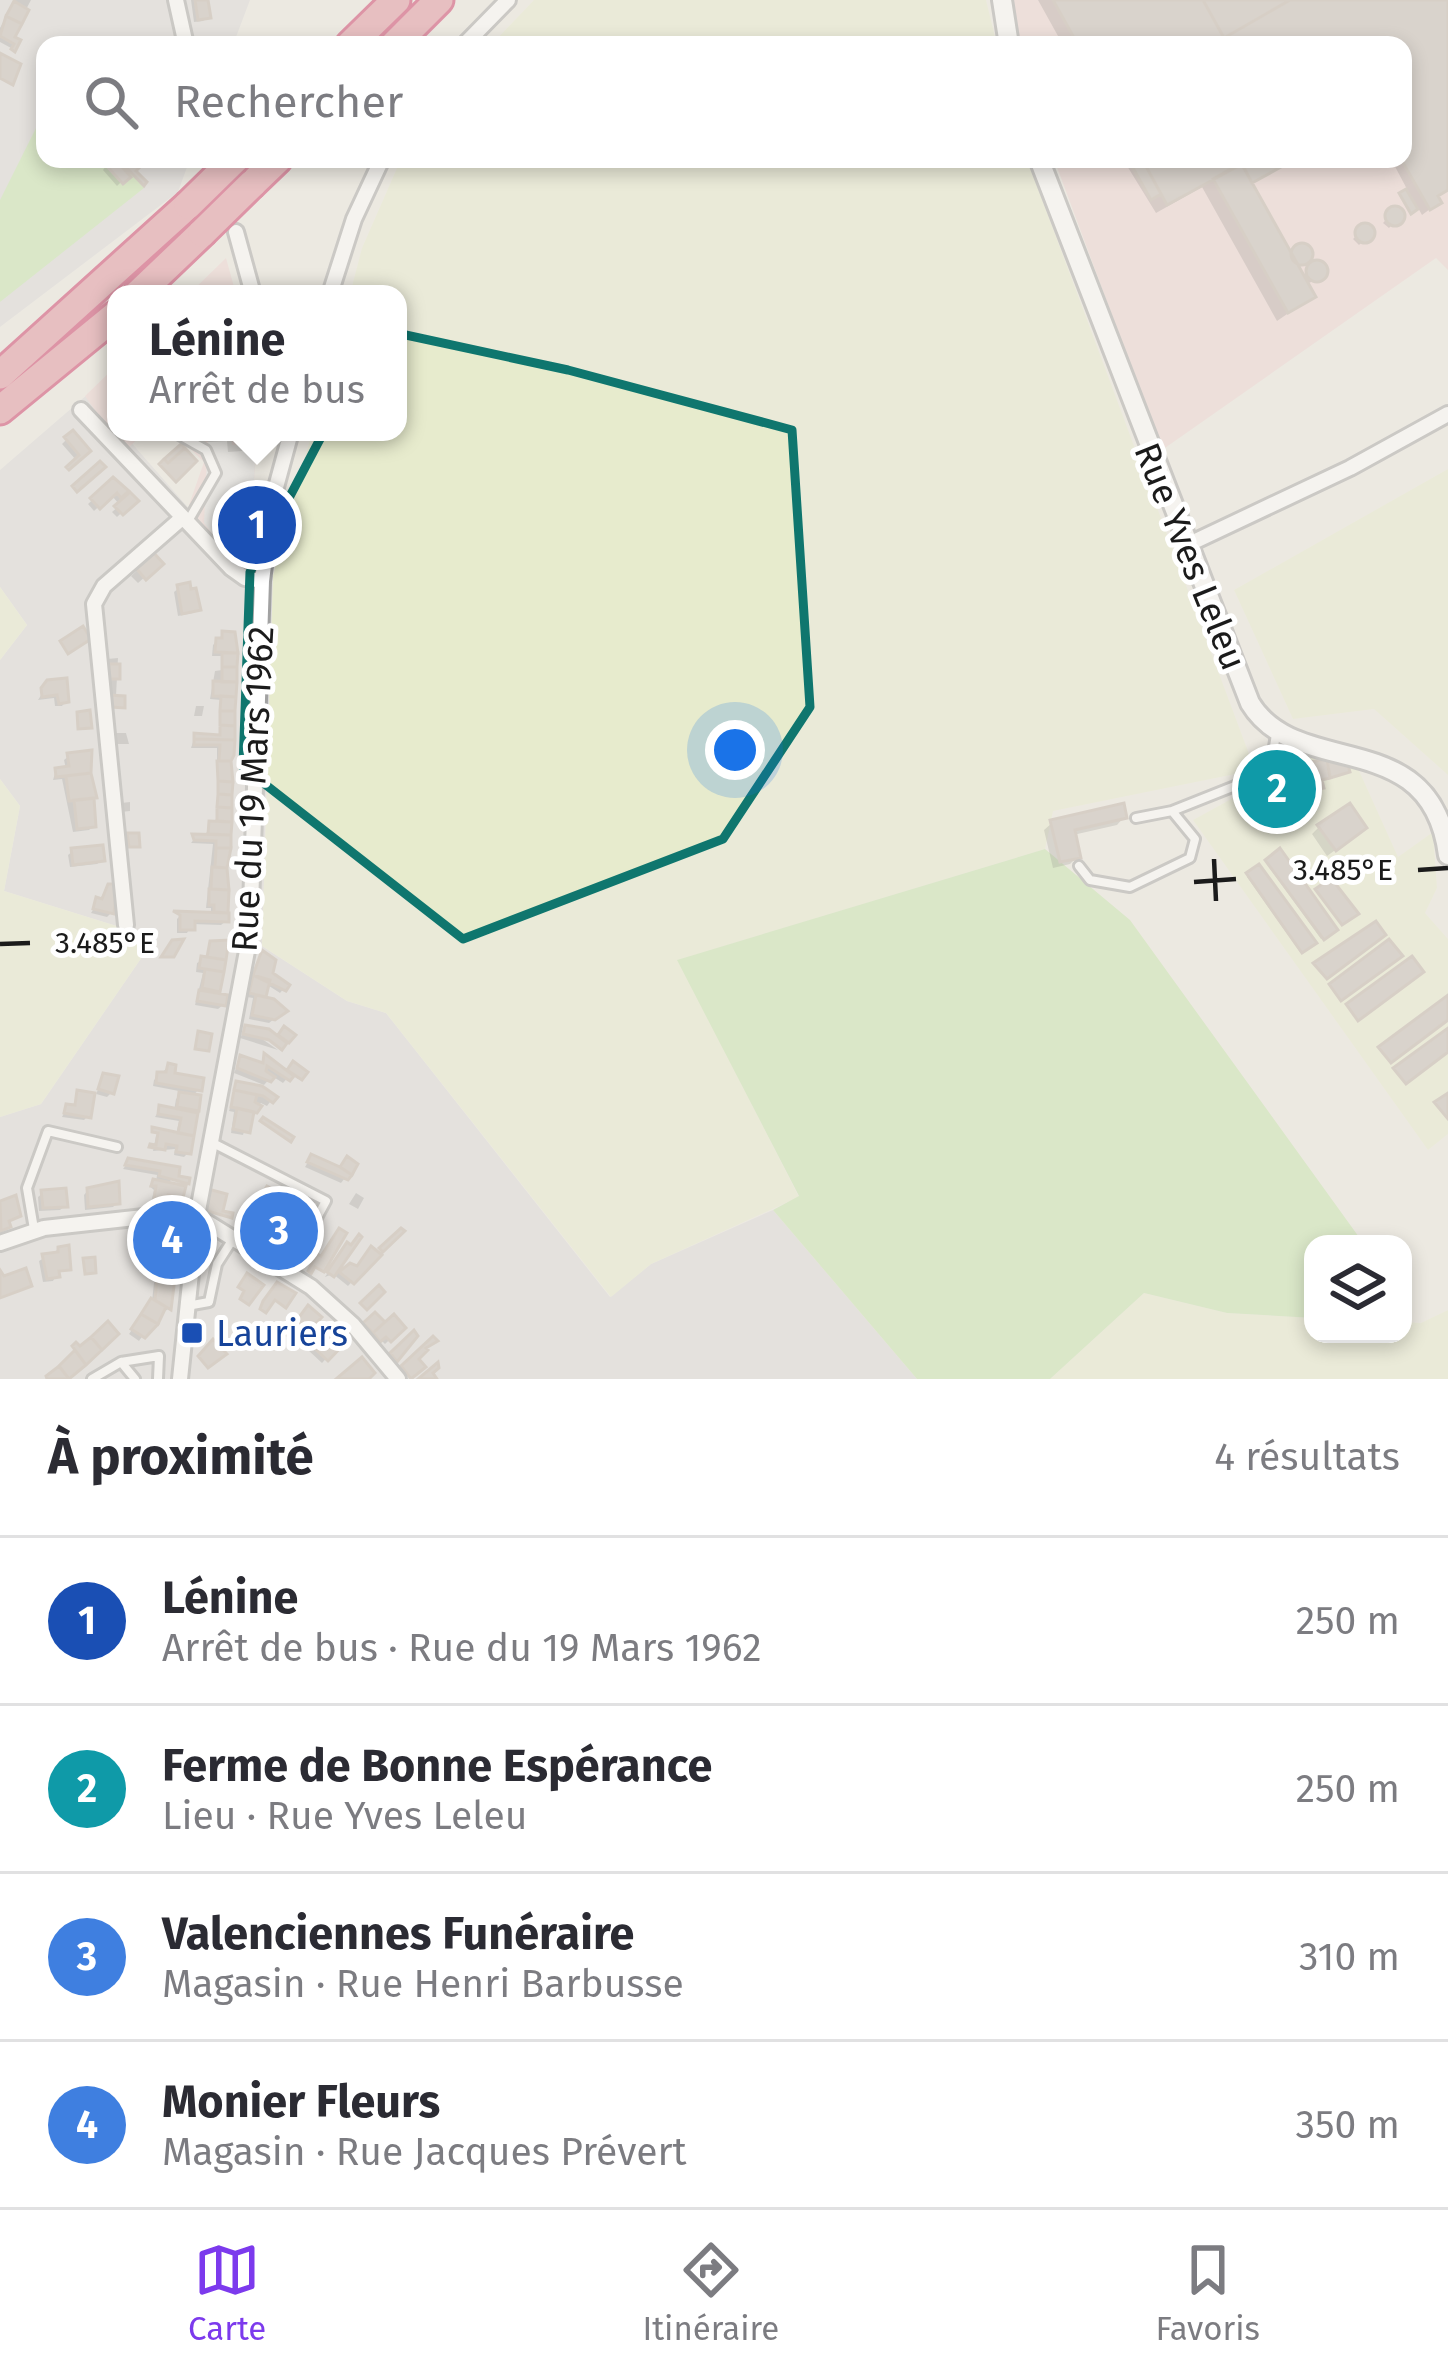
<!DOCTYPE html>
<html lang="fr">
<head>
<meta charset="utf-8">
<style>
  body { margin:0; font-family:"Fira Sans",sans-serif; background:#f7f7f7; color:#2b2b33 }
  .controls { position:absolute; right:36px; bottom:36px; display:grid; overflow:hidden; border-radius:24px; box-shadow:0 6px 18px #0003 }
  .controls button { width:108px; height:108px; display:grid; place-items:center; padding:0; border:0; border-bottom:3px solid #e1e1e2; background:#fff; color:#2b2b33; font:60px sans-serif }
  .you { position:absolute; left:735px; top:750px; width:42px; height:42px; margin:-30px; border:9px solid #fff; border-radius:50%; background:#1a73e8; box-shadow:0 0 0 18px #1a73e833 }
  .badge { display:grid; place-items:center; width:78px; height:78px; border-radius:50%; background:#7c3aed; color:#fff; font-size:39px; font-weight:700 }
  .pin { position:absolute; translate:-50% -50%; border:6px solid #fff; box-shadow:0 3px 12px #0006 }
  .popup { position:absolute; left:107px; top:285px; width:300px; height:156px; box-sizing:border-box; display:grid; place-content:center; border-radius:24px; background:#fff; filter:drop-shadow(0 3px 9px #0005); font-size:39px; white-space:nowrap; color:#7c7c81 }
  .popup b { font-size:45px; color:#2b2b33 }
  .popup::after { content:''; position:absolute; left:50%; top:100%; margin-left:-24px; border:24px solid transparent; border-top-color:#fff }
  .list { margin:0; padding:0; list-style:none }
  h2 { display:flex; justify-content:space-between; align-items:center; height:156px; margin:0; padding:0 48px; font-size:51px }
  h2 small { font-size:39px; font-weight:400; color:#7c7c81 }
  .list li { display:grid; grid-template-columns:78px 1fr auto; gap:36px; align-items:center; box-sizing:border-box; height:168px; padding:0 48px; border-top:3px solid #e1e1e2 }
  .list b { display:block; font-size:45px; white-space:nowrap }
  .list p { margin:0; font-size:39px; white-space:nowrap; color:#7c7c81 }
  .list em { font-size:39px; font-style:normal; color:#7c7c81 }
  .icon { flex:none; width:66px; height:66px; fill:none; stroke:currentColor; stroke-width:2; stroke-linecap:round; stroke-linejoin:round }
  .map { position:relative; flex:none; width:1448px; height:1379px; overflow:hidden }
  .search { position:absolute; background:#fff; box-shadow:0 6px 18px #0003; left:36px; right:36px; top:36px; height:132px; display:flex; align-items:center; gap:30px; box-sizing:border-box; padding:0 42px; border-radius:24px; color:#7c7c81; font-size:45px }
  .sheet { height:828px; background:#fff }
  nav { display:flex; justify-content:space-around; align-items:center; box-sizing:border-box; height:168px; border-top:3px solid #e1e1e2; background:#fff; font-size:33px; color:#7c7c81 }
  nav a { display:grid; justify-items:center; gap:6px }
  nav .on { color:#7c3aed }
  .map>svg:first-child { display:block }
  .residential { fill:#d9d8d8 }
  .commercial { fill:#edd3d1 }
  .farmland { fill:#e7ebcd }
  .grass { fill:#c4e4a9 }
  .parking { fill:#dfdfdf }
  .shadow { fill:#0003 }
  .building { fill:#c0b8b1; stroke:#bdb0a5; stroke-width:3 }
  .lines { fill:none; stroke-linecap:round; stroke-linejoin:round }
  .service-casing { stroke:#a2a2a2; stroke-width:14 }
  .minor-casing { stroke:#a2a2a2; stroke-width:20 }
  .tertiary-casing { stroke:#a2a2a2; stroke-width:24 }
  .motorway-casing { stroke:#cb2d5e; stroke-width:33 }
  .service { stroke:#fff; stroke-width:8 }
  .minor { stroke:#fff; stroke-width:14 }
  .tertiary { stroke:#fff; stroke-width:18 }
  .motorway { stroke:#e08c99; stroke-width:27 }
  .motorway-bridge-casing { stroke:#cb2d5e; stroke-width:33; stroke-linecap:butt }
  .motorway-bridge { stroke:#e08c99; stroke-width:27 }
  .marked { fill:none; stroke:#0f766e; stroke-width:9; stroke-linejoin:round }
  .ticks { fill:none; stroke:#1b1b1b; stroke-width:4.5 }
  .transit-dot { fill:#1a4fb4; stroke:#fff; stroke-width:4.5 }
  .labels { text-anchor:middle; stroke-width:10; stroke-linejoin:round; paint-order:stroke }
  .street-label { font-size:36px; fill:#1b1b1b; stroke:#fff }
  .transit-label { font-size:36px; fill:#164399; stroke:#fff; text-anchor:start }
  .ticks-label { font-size:30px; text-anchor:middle; fill:#1b1b1b; stroke:#fff; stroke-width:10; stroke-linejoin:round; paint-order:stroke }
</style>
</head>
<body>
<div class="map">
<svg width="1448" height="1379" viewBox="0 0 1448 1379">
  <rect width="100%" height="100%" fill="#ece9e1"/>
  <!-- residential -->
  <path class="residential" d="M0 0H250L233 45H45V159H190L178 192 0 327Z
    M88 394 116 432H122L214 537 273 576 262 946 347 1001 386 1013 610 1297 651 1264 773 1210 917 1379H0V1117L41 1104 155 938 4 891 20 806 0 779V660L27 625 0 587V470Z"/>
  <!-- commercial -->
  <path class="commercial" d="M1011 0H1448V270L1436 258 1162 450 1054 159H1403V45H1021Z
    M226 258 236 294H189Z
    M116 366V432H145L124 452 85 396Z
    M173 432H258L248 552 221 554 189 505 204 462Z"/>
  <!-- farmland -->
  <path class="farmland" d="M534 0H986L997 45H491Z
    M401 159H1027L1255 770 1053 811 1045 849 678 960 799 1197 651 1264 611 1297 386 1013 347 1001 262 946 273 576 312 432H398V294H350L362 248Z
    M1448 469V775L1374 709 1293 719 1234 590Z
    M0 587 27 625 0 660Z
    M1282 745 1356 764 1398 857 1433 832 1437 888 1425 913 1448 939V1134L1428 1150 1193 820 1275 775Z
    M0 779 20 806 4 891 155 938 41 1104 0 1117Z
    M1144 1293 1227 1313 1313 1318V1334H1403V1322L1421 1323 1448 1310V1379H1050Z"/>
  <!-- grass -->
  <path class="grass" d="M45 110V159H119L144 188 0 302V200Z
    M1045 849 1130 920 1364 1244H1313V1318L1227 1313 1144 1293 1050 1379H917L773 1210 799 1196 677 960Z"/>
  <!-- parking -->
  <path class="parking" d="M208 436H231L232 445H256L252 518 246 541 240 545H221L204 523Z"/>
  <!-- shadow -->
  <path class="shadow" d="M15 0H31L11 38 17 42 11 48 0 42V28Z
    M191 0H205L208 16 203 21 194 22Z
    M1038 0H1448V191L1436 198 1438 203 1422 215 1417 206 1409 212 1400 197 1408 191 1391 159H1403V45H1063Z
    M111 159H133L135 168 117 186 103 170Z
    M1113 159H1285L1279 169 1250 185 1289 254 1303 245 1311 257 1296 267 1304 281 1312 264 1323 268 1318 280 1305 284 1312 297 1277 321 1202 187 1156 213 1124 161 1117 165Z
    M1394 211 1400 216 1389 228 1383 223Z
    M1365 227 1371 233 1359 245 1353 239Z
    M192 432H252V441L242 451 228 452 227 441 193 443Z
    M72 434 86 451 76 460 62 444Z
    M113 481 134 501 117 517 112 512 120 505 111 495 94 511 88 504Z
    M153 556 160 564 138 583 131 576Z
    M179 588 198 609 193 613 178 616 174 592Z
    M223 634 232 635 235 653 224 868 226 921 221 925 192 924 187 933H177V919L181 915 211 917V908H206L213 844 191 843 196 837H205L210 824H217V748H191L195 736 217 738 224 725 221 700 210 699 215 671 222 670V656H212L213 645Z
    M118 658 116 696 121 708 109 707 107 659Z
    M49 683 66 701 62 706H55L54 698 38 700Z
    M204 706 202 716H194L196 706Z
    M126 733 129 744H114L116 733Z
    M69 756 88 766 94 798 93 826 89 830 73 832 62 779 53 780 56 770 66 769 64 760Z
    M1300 766 1347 771 1323 781 1313 794 1305 796 1300 783 1276 799 1278 819 1270 825 1255 800Z
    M130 802V811L121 812V803Z
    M1124 817 1117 825 1073 835 1077 857 1070 864 1053 868 1044 830 1052 823Z
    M1319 827 1356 835 1327 856 1312 834Z
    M73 851 102 860 97 864 70 867 68 855Z
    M1279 852 1334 929 1321 939 1266 863Z
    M1258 868 1313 942 1300 952 1247 877Z
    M107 888 111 913 107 917 91 913Z
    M226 943 217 996 223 1005 218 1009 195 1005 203 973 196 972 197 963 205 959 211 944Z
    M263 954 269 974 286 986 280 993 266 984 262 999 284 1011 269 1023 249 1019 253 998 247 997Z
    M246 1028 255 1034 278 1050 240 1038Z
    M240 1059 262 1063 265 1059 286 1074 293 1065 304 1072 298 1079 291 1074 283 1083 272 1076 264 1085 234 1073Z
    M169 1066 172 1075 199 1089 192 1097 196 1109 190 1115 188 1153 184 1157 174 1155 175 1149 153 1151 156 1136 160 1132 176 1135 179 1121 155 1117 160 1109 174 1111 176 1099 184 1092 153 1086 154 1080Z
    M104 1077 111 1093 107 1097 96 1094Z
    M237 1084 273 1098 267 1106 261 1103 250 1112 243 1135 231 1133 234 1112 229 1111Z
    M78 1093 88 1116 84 1120 62 1117 67 1107 72 1108Z
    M129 1161 177 1169 168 1185 180 1197 176 1201 151 1203 154 1190 149 1186 156 1182 157 1175 123 1169Z
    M308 1162 345 1178 341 1183 305 1167Z
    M88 1190 117 1203 113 1207 85 1210 84 1195Z
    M43 1193 65 1206 60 1210 39 1211 38 1197Z
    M356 1193 364 1198 358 1209 349 1204Z
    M247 1209 289 1248 282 1255 236 1225Z
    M136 1242 154 1258 150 1262 137 1266 132 1246Z
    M59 1249 68 1268 57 1274 53 1281 43 1282 39 1261Z
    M343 1250 338 1266 346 1272 377 1255 348 1286 333 1274 325 1277Z
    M169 1252H175L168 1309 164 1312 160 1310 139 1341 129 1334 152 1301 154 1283Z
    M375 1316 384 1326 402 1328 385 1344 380 1339 375 1344 361 1329Z
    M327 1332 340 1344 322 1363 308 1350Z"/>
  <!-- building -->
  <path class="building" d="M195 0H208L211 18 198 20Z
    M1053 0H1203L1228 45H1078Z
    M1203 0H1290L1224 38Z
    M1290 0H1448V190L1438 196 1442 203 1430 210 1401 159 1403 45H1228L1224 38Z
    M14 1 29 10 22 24 6 16Z
    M6 16 22 24 15 37 21 40 15 52 11 49 14 44 0 36Z
    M0 53 21 64 13 85 0 78Z
    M110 159H115L131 177 123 184 105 164Z
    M118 159H137L134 162 139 168 136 171 147 182 144 186Z
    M1128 159H1142L1161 194 1151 200Z
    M1142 159H1251L1167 205Z
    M1251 159H1288L1290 162 1252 183 1242 164Z
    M1241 163 1316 297 1288 313 1213 179Z
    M1406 189 1418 209 1411 214 1399 193Z
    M1385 216a10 10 0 1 1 20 0a10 10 0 1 1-20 0Z
    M1355 233a10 10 0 1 1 20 0a10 10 0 1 1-20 0Z
    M1291 254a11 11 0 1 1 22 0a11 11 0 1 1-22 0Z
    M1306 271a11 11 0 1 1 22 0a11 11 0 1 1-22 0Z
    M73 430 91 451 69 470 66 467 79 455 64 437Z
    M202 432H255L256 442 237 443 236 432Z
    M181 444 185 448 168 463 164 459Z
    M185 448 197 461 176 482 159 464 164 459 168 463Z
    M100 461 106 467 77 492 72 486Z
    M113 477 129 491 121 498 117 493 100 509 90 498Z
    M130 492 139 501 123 515 114 506Z
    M153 552 164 564 146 580 136 568Z
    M190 582 191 589 196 588 201 610 182 614 177 585Z
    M83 626 91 639 68 654 60 641Z
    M222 631 235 632 238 653 215 652 216 638H222Z
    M222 653H238L237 667H222Z
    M109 664H120V679H109Z
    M222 667H237V682H222Z
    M67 678 69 702 59 704 57 695 42 697 41 688 47 680Z
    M213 681 237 682 236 697 213 696Z
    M108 695 125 696V708L110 707Z
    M221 696 236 697 235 711H220Z
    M90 710 92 728 78 729 77 712Z
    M220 711H235V726L220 725Z
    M220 725 235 726V740L194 739V733L220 735Z
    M194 739 235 740 234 755 231 761H219L220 745H194Z
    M92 750 91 773 56 777 55 768 69 766 67 753Z
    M1327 759 1330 778 1322 780 1324 788 1312 790 1307 778 1279 798 1289 813 1278 821 1260 790 1299 764Z
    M1327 759 1348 765 1350 772 1330 778Z
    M217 761H231L233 782 218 781Z
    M91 773 97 798 69 801 66 776Z
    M218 781 233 782 232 795 218 794Z
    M218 794 232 795V808L217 807Z
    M94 798 96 827 77 829 74 800Z
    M1124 803 1127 818 1075 830 1081 858 1060 862 1050 820Z
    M1350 803 1367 828 1336 851 1317 825Z
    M217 807 232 808V822L217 821Z
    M209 821 232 822 231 835 208 834Z
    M127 833H139L140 847H129Z
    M192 834 231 835V848H216V841L194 840Z
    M103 845 105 861 73 865 71 848Z
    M216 848H231L227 868 215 867Z
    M1280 848 1338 930 1324 940 1265 860Z
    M1259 864 1317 943 1302 953 1246 873Z
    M212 867 227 868 229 890 211 889Z
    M1331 878 1359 914 1342 925 1315 889Z
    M108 884H117L114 914 93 909 96 897 102 899Z
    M209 889 229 890 228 913 214 912V905H209Z
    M173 911 229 913V922L195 921V930H180V915Z
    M1376 921 1386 935 1327 979 1313 963Z
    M184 939 174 957H161L172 940Z
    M1389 939 1403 956 1341 1001 1329 984Z
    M229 940 226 960 207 957 210 941Z
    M262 950 276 960 273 973 290 985 286 991 253 975Z
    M201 956 226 960 224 972 199 968Z
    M1412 956 1424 972 1358 1021 1346 1004Z
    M205 969 224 972 220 992 202 988Z
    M253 975 270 980 266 997 249 993Z
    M199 990 228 995 226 1006 197 1001Z
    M256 995 274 999 288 1011 275 1020 252 1015Z
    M1448 995V1020L1391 1063 1378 1047Z
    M245 1025 269 1029 287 1043 282 1050 269 1040 243 1034Z
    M284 1026 296 1035 289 1043 278 1035Z
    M1448 1028V1052L1406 1084 1393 1068Z
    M198 1031 212 1034 209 1051 195 1049Z
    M264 1053 294 1076 290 1081 267 1066 266 1071 275 1077 271 1082 237 1068 240 1055 263 1063Z
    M293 1061 308 1072 302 1080 287 1070Z
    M168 1063 176 1065 175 1073 204 1078 202 1091 156 1083 157 1072H166Z
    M103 1073 119 1076 114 1094 98 1089Z
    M236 1081 262 1086 278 1097 273 1103 263 1096 234 1090Z
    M77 1090 95 1093 91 1118 64 1113 66 1104 75 1105Z
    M234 1090 257 1095 255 1102 262 1106 257 1113 231 1107Z
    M179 1092 201 1095 199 1111 177 1107Z
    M1448 1093V1119L1434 1102Z
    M159 1105 198 1113 194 1136 178 1133 181 1118 158 1114Z
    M237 1108 254 1112 250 1133 233 1129Z
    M263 1117 294 1137 291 1142 260 1121Z
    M152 1127 194 1136 191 1154 176 1152 177 1146 166 1144 165 1150 149 1147 150 1144 156 1145 158 1133 152 1132Z
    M311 1154 340 1167 352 1175 348 1180 307 1162Z
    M347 1156 358 1164 352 1175 340 1167Z
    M128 1158 180 1167 179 1176 190 1178 189 1184 159 1176 160 1171 125 1165Z
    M153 1179 186 1186 183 1198 168 1195 166 1201 154 1199 156 1186H151Z
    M119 1181 120 1204 88 1207 87 1188Z
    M267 1186 283 1195 266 1224 250 1214Z
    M66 1188 68 1207 43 1208 41 1190Z
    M208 1189 227 1194 223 1211 233 1213 232 1218 204 1210Z
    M16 1195 21 1216 9 1221 11 1227 1 1231 0 1201Z
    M283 1195 313 1213 291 1250 246 1222 250 1214 266 1224Z
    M339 1228 347 1233 324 1272 315 1267 311 1274 308 1271 317 1254 321 1256Z
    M401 1228 405 1231 383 1252 379 1248Z
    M359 1234 362 1237 334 1277 327 1272 347 1242 351 1245Z
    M152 1235 158 1259 141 1263 135 1239Z
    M69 1245 71 1270 59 1271 60 1277 47 1279 42 1254 58 1252V1247Z
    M173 1246H179L171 1310 155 1300 157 1276 166 1266 168 1248Z
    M371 1246 382 1255 354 1284 339 1272 350 1263 357 1266Z
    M95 1257 96 1273 85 1274 83 1258Z
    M26 1268 32 1286 0 1298V1270L4 1276Z
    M247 1273 264 1285 249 1305 240 1299 244 1291 238 1287Z
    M277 1282 296 1293 286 1308 275 1300 266 1313 260 1309 263 1301Z
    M379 1285 385 1292 367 1310 360 1303Z
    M151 1298 166 1307 158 1324 141 1314Z
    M308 1305 322 1317 307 1333 299 1326 290 1336 286 1335Z
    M375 1312 385 1322 373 1333 363 1323Z
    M141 1314 158 1324 145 1338 131 1329Z
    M394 1314 406 1328 391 1342 386 1337 380 1342 373 1333Z
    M108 1321 119 1334 102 1350 91 1337Z
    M327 1328 340 1340 345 1336 349 1339 328 1361 310 1344Z
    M414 1330 418 1336 397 1362 390 1353Z
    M433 1336 438 1341 426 1348 428 1350 419 1359 426 1367 411 1379 401 1366Z
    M91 1337 102 1350 86 1365 72 1346 76 1342 80 1346Z
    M213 1339 227 1354 208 1368 198 1356Z
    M75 1350 86 1365 69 1379 59 1366Z
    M362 1357 375 1373 369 1379H336Z
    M438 1362 439 1368 433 1373 437 1379H418Z
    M59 1366 69 1379H47L46 1376Z"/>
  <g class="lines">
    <defs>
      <path id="service" d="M216 294 218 292
        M174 432 206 450 216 473 188 521
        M1136 818 1172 811
        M1079 866 1090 880 1130 887 1190 858 1195 839 1172 811 1270 772 1276 734
        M211 1142 326 1201 288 1271
        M34 1229 27 1188 48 1131 117 1147
        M187 1306 209 1302 217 1264 233 1239
        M121 1362 159 1356 158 1379
        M92 1379 121 1362 135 1379"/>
      <path id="minor" d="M176 0 186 45
        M464 45 508 0
        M236 232 253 294
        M330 294 354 219 382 159
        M81 410 231 568 245 578 262 581
        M1187 545 1350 468 1448 414
        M126 925 94 604 104 586 182 518
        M0 1243 44 1228 180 1213 197 1216 311 1287 353 1325 398 1379
        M180 1379 197 1216 250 935 262 581 272 502 291 432"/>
      <path id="tertiary" d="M1002 0 1009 45
        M1039 159 1250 703C1297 781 1431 723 1448 855"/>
      <path id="motorway" d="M350 45 396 0
        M394 45 439 0
        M252 184 278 159
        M138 294 202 233
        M0 375 188 205
        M0 410 116 315"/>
    </defs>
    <!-- service casing -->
    <use href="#service" class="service-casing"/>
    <!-- minor casing -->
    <use href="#minor" class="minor-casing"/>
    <!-- tertiary casing -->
    <use href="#tertiary" class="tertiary-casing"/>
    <!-- motorway casing -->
    <use href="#motorway" class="motorway-casing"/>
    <!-- service -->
    <use href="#service" class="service"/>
    <!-- minor -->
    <use href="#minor" class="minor"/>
    <!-- tertiary -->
    <use href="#tertiary" class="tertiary"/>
    <!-- motorway -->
    <use href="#motorway" class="motorway"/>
    <defs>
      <path id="motorway-bridge" d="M188 205 235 159
        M202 233 252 184"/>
    </defs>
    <!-- motorway-bridge casing -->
    <use href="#motorway-bridge" class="motorway-bridge-casing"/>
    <!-- motorway-bridge -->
    <use href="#motorway-bridge" class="motorway-bridge"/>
  </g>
  <!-- marked area -->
  <path d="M0 0H1448V1379H0ZM378 329 568 370 792 430 810 707 723 839 463 939 243 767 250 572Z" fill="#ece9e1" fill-opacity=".55" fill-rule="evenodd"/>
  <path class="marked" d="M378 329 568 370 792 430 810 707 723 839 463 939 243 767 250 572Z"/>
  <!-- ticks -->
  <path class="ticks" d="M1214 859 1216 901M1418 870 1448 868M1194 882 1236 879M0 944 30 943"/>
  <!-- markers -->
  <rect class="transit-dot" x="180" y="1321" width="24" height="24" rx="6"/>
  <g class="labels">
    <!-- street labels -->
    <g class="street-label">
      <text transform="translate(1191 556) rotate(68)" y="13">Rue Yves Leleu</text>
      <text transform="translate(252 789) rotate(-87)" y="13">Rue du 19 Mars 1962</text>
    </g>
    <!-- transit labels -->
    <g class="transit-label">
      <text x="216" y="1346">Lauriers</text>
    </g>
  </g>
  <g class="ticks-label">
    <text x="1343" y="880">3.485°E</text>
    <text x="105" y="953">3.485°E</text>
  </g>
</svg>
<div class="controls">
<button><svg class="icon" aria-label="layers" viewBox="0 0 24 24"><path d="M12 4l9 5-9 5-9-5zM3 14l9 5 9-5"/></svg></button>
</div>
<div class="you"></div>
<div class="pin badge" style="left:257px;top:525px;background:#1a4fb4">1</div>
<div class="popup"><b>Lénine</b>Arrêt de bus</div>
<div class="pin badge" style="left:1277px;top:789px;background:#0f9aa8">2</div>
<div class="pin badge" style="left:279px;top:1231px;background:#3f7fe0">3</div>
<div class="pin badge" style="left:172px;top:1240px;background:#3f7fe0">4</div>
<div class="search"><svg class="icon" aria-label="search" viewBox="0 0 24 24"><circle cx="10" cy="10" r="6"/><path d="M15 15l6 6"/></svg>Rechercher</div>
</div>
<section class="sheet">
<h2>À proximité<small>4 résultats</small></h2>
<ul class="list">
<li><span class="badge" style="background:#1a4fb4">1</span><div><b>Lénine</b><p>Arrêt de bus · Rue du 19 Mars 1962</p></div><em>250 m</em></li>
<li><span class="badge" style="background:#0f9aa8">2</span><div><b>Ferme de Bonne Espérance</b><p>Lieu · Rue Yves Leleu</p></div><em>250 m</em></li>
<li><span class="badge" style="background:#3f7fe0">3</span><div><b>Valenciennes Funéraire</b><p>Magasin · Rue Henri Barbusse</p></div><em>310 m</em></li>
<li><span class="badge" style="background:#3f7fe0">4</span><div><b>Monier Fleurs</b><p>Magasin · Rue Jacques Prévert</p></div><em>350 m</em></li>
</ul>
</section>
<nav>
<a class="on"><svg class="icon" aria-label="map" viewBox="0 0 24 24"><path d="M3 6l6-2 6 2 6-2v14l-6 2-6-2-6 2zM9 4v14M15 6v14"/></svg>Carte</a>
<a><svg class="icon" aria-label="directions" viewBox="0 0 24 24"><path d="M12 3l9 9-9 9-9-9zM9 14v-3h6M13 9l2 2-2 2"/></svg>Itinéraire</a>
<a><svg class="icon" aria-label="saved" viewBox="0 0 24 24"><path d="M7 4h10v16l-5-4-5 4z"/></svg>Favoris</a>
</nav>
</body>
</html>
